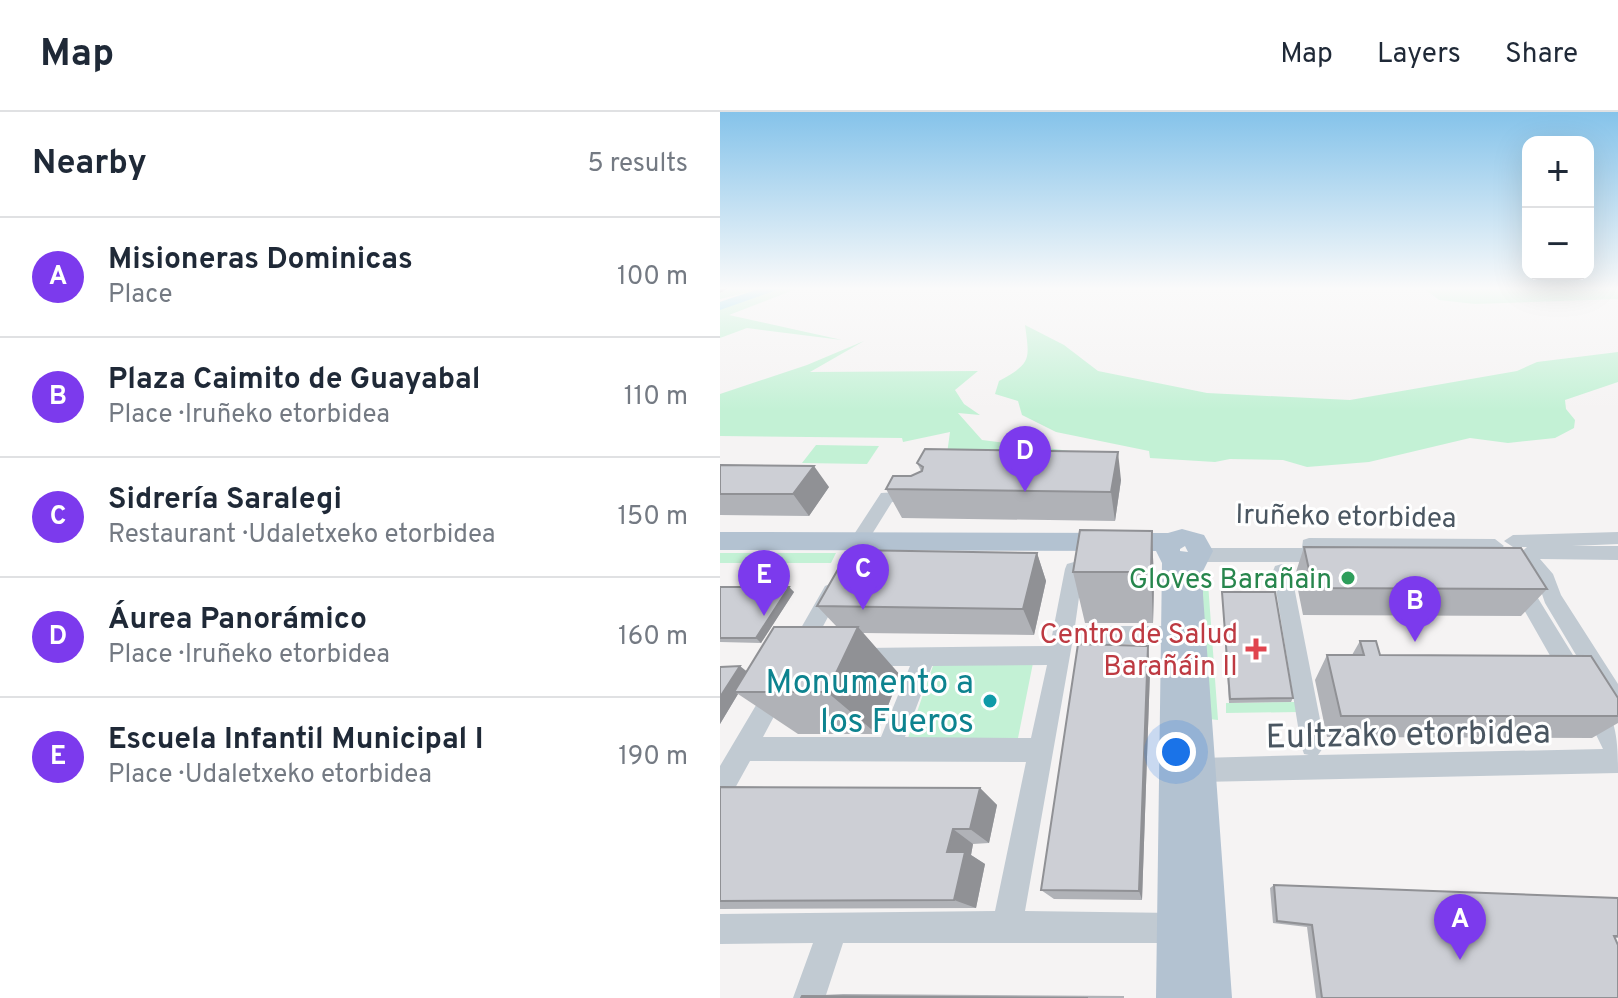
<!DOCTYPE html>
<html lang="en">
<head>
<meta charset="utf-8">
<style>
  body { margin:0; font-family:Overpass,sans-serif; background:#f6f6f7; color:#1f2937 }
  .controls { position:absolute; right:24px; top:24px; display:grid; overflow:hidden; border-radius:16px; box-shadow:0 8px 32px #0002 }
  .controls button { width:72px; height:72px; display:grid; place-items:center; padding:0; border:0; border-bottom:2px solid #e0e1e3; background:#fff; color:#1f2937; font:40px sans-serif }
  .you { position:absolute; left:456px; top:640px; width:28px; height:28px; margin:-20px; border:6px solid #fff; border-radius:50%; background:#1a73e8; box-shadow:0 0 0 12px #1a73e833 }
  .badge { display:grid; place-items:center; width:52px; height:52px; border-radius:50%; background:#7c3aed; color:#fff; font-size:26px; font-weight:700 }
  .pin { position:absolute; translate:-50% -66px; filter:drop-shadow(0 2px 4px #0008) }
  .pin::after { content:''; position:absolute; top:42px; width:28px; height:24px; background:inherit; clip-path:polygon(0 0,100% 0,50% 100%) }
  .list { margin:0; padding:0; list-style:none }
  h2 { display:flex; justify-content:space-between; align-items:center; height:104px; margin:0; padding:0 32px; font-size:34px }
  h2 small { font-size:26px; font-weight:400; color:#747a83 }
  .list li { display:grid; grid-template-columns:52px 1fr auto; gap:24px; align-items:center; box-sizing:border-box; height:120px; padding:0 32px; border-top:2px solid #e0e1e3 }
  .list b { display:block; font-size:30px; white-space:nowrap }
  .list p { margin:0; font-size:26px; white-space:nowrap; color:#747a83 }
  .list em { font-size:26px; font-style:normal; color:#747a83 }
  .map { position:relative; flex:none; width:898px; height:886px; overflow:hidden }
  header { display:flex; align-items:center; gap:48px; box-sizing:border-box; height:112px; padding:0 40px; background:#fff; border-bottom:2px solid #e0e1e3 }
  header strong { font-size:38px }
  nav { display:flex; gap:44px; margin-inline-start:auto; font-size:28px }
  main { display:flex }
  aside { flex:1; background:#fff }
  .map>svg:first-child { display:block }
  .green { fill:#c3f1d5 }
  .lines { fill:none; stroke-linecap:round; stroke-linejoin:round }
  .river { fill:#90daee; fill-rule:evenodd }
  .minor { fill:#c1cad2; fill-rule:evenodd }
  .major { fill:#b3c2d1; fill-rule:evenodd }
  .wall { fill:#b0b2b7 }
  .shaded-wall { fill:#909195 }
  .building { fill:#cdcfd5; stroke:#909195; stroke-width:2 }
  .leisure-dot { fill:#2e9e5b; stroke:#fff; stroke-width:3 }
  .health-dot { fill:#e0444e; stroke:#fff; stroke-width:3 }
  .culture-dot { fill:#0f9aa8; stroke:#fff; stroke-width:3 }
  .labels { text-anchor:middle; stroke-width:6; stroke-linejoin:round; paint-order:stroke }
  .street-label { font-size:28px; fill:#4a5661; stroke:#fff }
  .leisure-label { font-size:28px; fill:#27864d; stroke:#fff; text-anchor:end }
  .health-label { font-size:28px; fill:#be3a42; stroke:#fff; text-anchor:end }
  .near-culture-label { font-size:34px; fill:#0d838f; stroke:#fff; text-anchor:end }
  .near-street-label { font-size:34px; fill:#4a5661; stroke:#fff }
</style>
</head>
<body>
<header>
<strong>Map</strong>
<nav><a>Map</a><a>Layers</a><a>Share</a></nav>
</header>
<main>
<aside>
<h2>Nearby<small>5 results</small></h2>
<ul class="list">
<li><span class="badge">A</span><div><b>Misioneras Dominicas</b><p>Place</p></div><em>100 m</em></li>
<li><span class="badge">B</span><div><b>Plaza Caimito de Guayabal</b><p>Place · Iruñeko etorbidea</p></div><em>110 m</em></li>
<li><span class="badge">C</span><div><b>Sidrería Saralegi</b><p>Restaurant · Udaletxeko etorbidea</p></div><em>150 m</em></li>
<li><span class="badge">D</span><div><b>Áurea Panorámico</b><p>Place · Iruñeko etorbidea</p></div><em>160 m</em></li>
<li><span class="badge">E</span><div><b>Escuela Infantil Municipal I</b><p>Place · Udaletxeko etorbidea</p></div><em>190 m</em></li>
</ul>
</aside>
<div class="map">
<svg width="898" height="886" viewBox="0 0 898 886">
  <rect width="100%" height="100%" fill="#f5f3f3"/>
  <!-- green -->
  <path class="green" d="M14 175H81L9 203 122 228 27 216 0 226V190L29 180 0 187V181Z
    M702 175H898V187L755 192 719 188Z
    M305 213 344 233 378 259 487 281 630 288 797 259 817 250 898 240V270L845 288 846 297 855 308 854 316 835 326 788 331 750 326 649 350 587 355 563 348 510 347 495 350 430 346 429 339 336 320 302 303 298 289 275 282 279 269C311 251 310 249 305 213Z
    M144 229 90 260 258 259 235 278 244 292 260 303 238 301 262 328 383 343 227 342 230 320 183 330 182 326 0 324V282L87 253Z
    M96 333 159 334 147 352 82 351Z
    M0 441H116L111 451H0Z
    M479 471H488L498 608 489 607Z
    M214 551H313L298 626H188Z
    M576 590 578 600 506 601V591Z"/>
  <g class="lines">
    <!-- river -->
    <path class="river" d="M45 175H65L0 198V190Z
      M803 175H882L876 179H809Z"/>
    <!-- minor -->
    <path class="minor" d="M195 379 203 384 201 388 172 390 144 435H132L129 430 161 381Z
      M898 420V432L852 434H898V448L820 447 833 462 841 483 898 572V603L890 600 825 491 818 470 798 443 807 435H793L784 429 793 423Z
      M589 426 775 427 784 434 775 441 612 440 611 448 605 450H480L471 443 480 436H582L583 428Z
      M354 450 361 452 363 457 355 514H454L461 517 464 523 461 529 454 532H352L305 799 456 801 467 805 471 816 467 827 456 831H123L105 886H73L93 831 0 832V802L275 799 306 650 30 649 9 687 0 691V654L48 573 56 569 64 573 67 580 43 625H161L190 554H143L135 552 132 545 135 538 143 536 330 534 345 457 347 452ZM327 553 311 626 185 625 212 554Z
      M562 452 569 454 571 459 605 633 598 643 883 637 864 598 867 590 875 587C898 598 898 637 898 661L480 670 471 667 468 658 471 649 480 646 589 643 584 642 581 633 553 459 555 454Z
      M801 467 808 470 861 556 864 563 861 570 853 573 845 570 791 475 794 470Z
      M112 471 119 474 122 479 87 544 80 546 73 544 69 537 105 474Z"/>
    <!-- major -->
    <path class="major" d="M462 417 484 423 493 439 483 459V483L512 886H436L442 451 436 439 0 438V420L448 421ZM465 434 468 440 460 439V437Z"/>
  </g>
  <!-- wall -->
  <path class="wall" d="M197 351 401 368 395 409 182 406 166 377 201 359Z
    M0 353 109 375 89 404 0 403Z
    M432 419 434 472 433 511H365L353 460Z
    M584 435 827 477 801 504 583 503 575 463Z
    M317 441 326 469 314 523 143 521 180 563 157 622H78L18 582 0 612V555L26 559 117 515 97 494Z
    M0 475H69L74 480 41 531 0 530Z
    M502 480 573 586 571 590 509 591Z
    M640 529 660 543 898 586V611L872 626 607 625 595 568 607 543H632Z
    M430 559 422 788 334 787 321 778Z
    M0 675 260 676 277 693 269 731 253 732 251 743 265 752 256 796 0 797Z
    M554 773 898 786V826H895L898 886H596L587 815 553 811 550 776Z
    M123 882 404 884V886H81L82 884Z"/>
  <!-- shaded-wall -->
  <path class="shaded-wall" d="M0 175H11L0 181Z
    M398 340 401 368 395 409 391 380Z
    M94 354 109 375 89 404 73 382Z
    M432 419 434 472 433 511 431 460Z
    M317 441 326 469 314 523 303 497Z
    M69 475 74 480 41 531 36 526Z
    M138 515 180 563 157 622 107 580Z
    M428 534 430 559 422 788 419 779Z
    M20 554 30 562 14 580 18 582 0 612V585Z
    M260 676 277 693 269 731 250 717Z
    M233 717 253 732 251 743 265 752 256 796 234 788 227 740Z"/>
  <!-- building -->
  <path class="building" d="M205 337 398 340 391 380 166 377 173 364H191L202 359 203 355 197 351Z
    M0 353 94 354 73 382H0Z
    M360 418 432 419 431 460H353Z
    M584 435 801 436 827 477 593 476Z
    M129 438 317 441 303 497 97 494Z
    M0 475H69L36 526H0Z
    M502 480H555L573 586 510 587Z
    M54 515H138L107 580H14Z
    M640 529H656L660 543 871 544 898 586V604H621L607 543H644Z
    M358 532 428 534 419 779 321 778Z
    M20 554 0 585V555Z
    M0 675 260 676 250 717H233L227 740H245L234 788 0 789Z
    M554 773 898 786V824H894L898 833V886H602L592 813 557 809Z
    M82 884 368 886H81Z"/>
  <!-- sky -->
  <linearGradient id="sky" x2="0" y2="1"><stop stop-color="#85c3ea"/><stop offset="0.59" stop-color="#fafafa"/><stop offset="1" stop-color="#fafafa" stop-opacity="0"/></linearGradient>
  <rect width="898" height="299" fill="url(#sky)"/>
  <!-- markers -->
  <circle class="leisure-dot" cx="628" cy="466" r="8"/>
  <path class="health-dot" d="M532 525h8v8h8v8h-8v8h-8v-8h-8v-8h8z"/>
  <circle class="culture-dot" cx="270" cy="589" r="8"/>
  <g class="labels">
    <!-- street labels -->
    <g class="street-label">
      <text transform="translate(626 403) rotate(1)" y="10">Iruñeko etorbidea</text>
    </g>
    <!-- leisure labels -->
    <g class="leisure-label">
      <text x="612" y="476">Gloves Barañain</text>
    </g>
    <!-- health labels -->
    <g class="health-label">
      <text x="518" y="531">Centro de Salud<tspan x="518" dy="32">Barañáin II</tspan></text>
    </g>
    <!-- near-culture labels -->
    <g class="near-culture-label">
      <text x="254" y="581">Monumento a<tspan x="254" dy="39">los Fueros</tspan></text>
    </g>
    <!-- near-street labels -->
    <g class="near-street-label">
      <text transform="translate(688 621) rotate(-1)" y="12">Eultzako etorbidea</text>
    </g>
  </g>
</svg>
<div class="controls">
<button>+</button>
<button>−</button>
</div>
<div class="you"></div>
<div class="pin badge" style="left:740px;top:848px">A</div>
<div class="pin badge" style="left:695px;top:530px">B</div>
<div class="pin badge" style="left:143px;top:498px">C</div>
<div class="pin badge" style="left:305px;top:380px">D</div>
<div class="pin badge" style="left:44px;top:504px">E</div>
</div>
</main>
</body>
</html>
